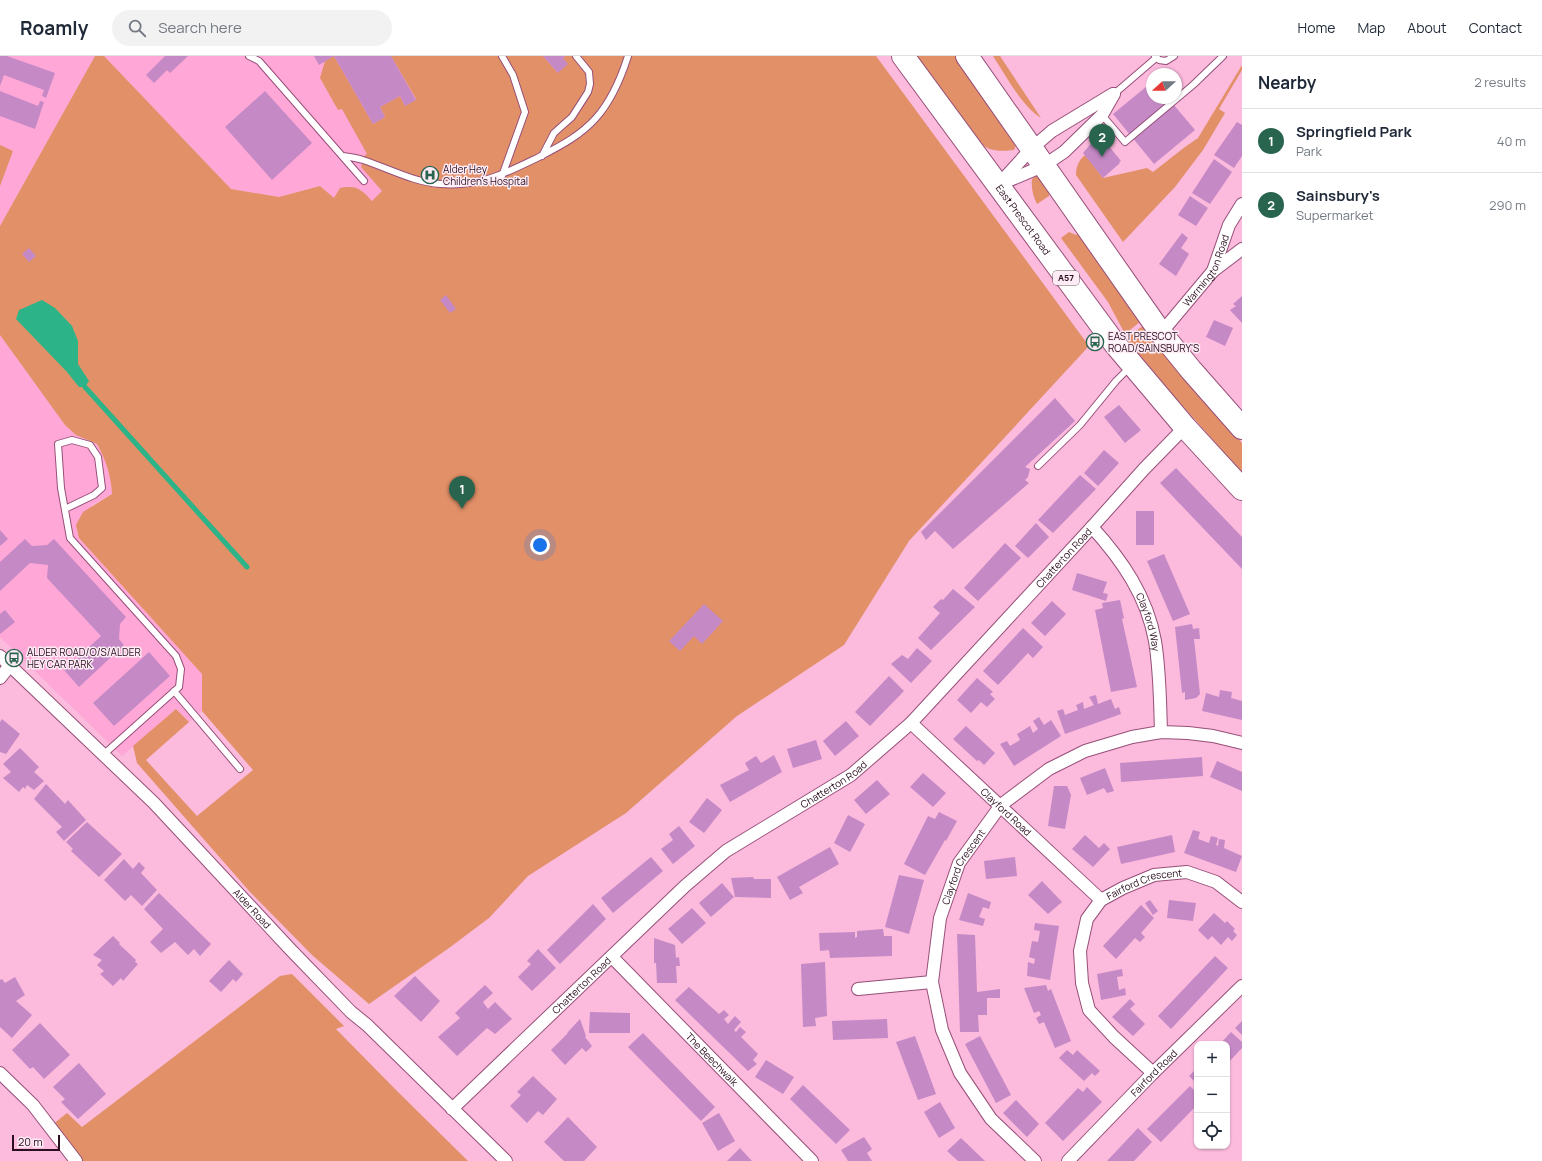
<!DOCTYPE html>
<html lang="en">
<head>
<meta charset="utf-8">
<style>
  body { margin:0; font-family:Manrope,sans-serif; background:#f2f2f3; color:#1f2937 }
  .controls { position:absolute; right:12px; bottom:12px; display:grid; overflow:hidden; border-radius:8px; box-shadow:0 1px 3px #0004 }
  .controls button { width:36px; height:36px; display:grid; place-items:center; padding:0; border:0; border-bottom:1px solid #e0e1e3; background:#fff; color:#1f2937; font:20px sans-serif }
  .compass { position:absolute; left:1146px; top:12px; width:36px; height:36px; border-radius:50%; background:#fff; box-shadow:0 1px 3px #0004; rotate:249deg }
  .scale { position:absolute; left:12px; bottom:10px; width:48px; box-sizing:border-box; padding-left:4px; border:2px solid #2b0e1f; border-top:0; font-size:11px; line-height:14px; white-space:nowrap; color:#2b0e1f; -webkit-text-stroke:3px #fdecf5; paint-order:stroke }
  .you { position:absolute; left:540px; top:489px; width:14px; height:14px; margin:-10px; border:3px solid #fff; border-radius:50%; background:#1a73e8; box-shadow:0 0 0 6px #1a73e833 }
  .badge { display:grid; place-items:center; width:26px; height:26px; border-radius:50%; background:#29644e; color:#fff; font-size:13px; font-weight:700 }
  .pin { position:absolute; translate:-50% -33px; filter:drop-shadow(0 1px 2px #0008) }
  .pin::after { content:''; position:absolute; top:21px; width:14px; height:12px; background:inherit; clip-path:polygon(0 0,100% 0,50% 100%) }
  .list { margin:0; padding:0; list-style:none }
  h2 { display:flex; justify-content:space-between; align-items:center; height:52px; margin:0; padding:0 16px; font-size:17px }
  h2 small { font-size:13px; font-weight:400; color:#747a83 }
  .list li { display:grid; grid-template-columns:26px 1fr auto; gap:12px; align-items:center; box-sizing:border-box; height:64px; padding:0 16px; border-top:1px solid #e0e1e3 }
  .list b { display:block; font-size:15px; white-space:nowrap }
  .list p { margin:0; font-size:13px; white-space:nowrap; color:#747a83 }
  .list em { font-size:13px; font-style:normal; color:#747a83 }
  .icon { flex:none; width:22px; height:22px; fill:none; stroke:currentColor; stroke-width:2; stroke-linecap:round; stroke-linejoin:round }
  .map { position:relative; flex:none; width:1242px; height:1105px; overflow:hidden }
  header { display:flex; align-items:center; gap:24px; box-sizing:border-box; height:56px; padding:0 20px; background:#fff; border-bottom:1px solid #e0e1e3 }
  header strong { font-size:19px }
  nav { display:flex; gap:22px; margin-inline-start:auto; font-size:14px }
  .search { width:280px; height:36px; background:#f2f2f3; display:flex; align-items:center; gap:10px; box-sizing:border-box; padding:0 14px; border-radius:22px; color:#747a83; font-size:15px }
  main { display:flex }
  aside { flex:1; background:#fff }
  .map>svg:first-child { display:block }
  .built { fill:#ffa7d7 }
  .green { fill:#e29068 }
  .water { fill:#2cb488 }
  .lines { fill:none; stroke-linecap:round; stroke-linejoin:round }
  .stream { stroke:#2cb488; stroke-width:5 }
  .building { fill:#c589c6 }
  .lane-casing { stroke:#974f78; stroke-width:8 }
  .street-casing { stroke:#974f78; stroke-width:14 }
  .highway-casing { stroke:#974f78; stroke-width:24 }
  .lane { stroke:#fff; stroke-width:6 }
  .street { stroke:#fff; stroke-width:12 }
  .highway { stroke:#fff; stroke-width:22 }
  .labels { text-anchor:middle; stroke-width:3; stroke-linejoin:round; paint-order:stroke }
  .shield { fill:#fdecf5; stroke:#6a515f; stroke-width:1 }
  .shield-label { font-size:9px; font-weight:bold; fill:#2b0e1f }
  .poi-label { font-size:10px; fill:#2b0e1f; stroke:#fdecf5; text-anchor:start }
  .street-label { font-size:10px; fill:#2b0e1f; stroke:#fdecf5 }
</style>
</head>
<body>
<header>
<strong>Roamly</strong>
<div class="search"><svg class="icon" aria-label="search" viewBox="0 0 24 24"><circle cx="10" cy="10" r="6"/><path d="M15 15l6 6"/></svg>Search here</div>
<nav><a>Home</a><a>Map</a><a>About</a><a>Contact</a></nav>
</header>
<main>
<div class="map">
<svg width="1242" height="1105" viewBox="0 0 1242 1105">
  <rect width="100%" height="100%" fill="#fcbadd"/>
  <!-- built -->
  <path class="built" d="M0 0H95L0 170Z
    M104 0H634L372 145 360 133 334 142 320 130 279 141 231 133Z
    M0 279 65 369 76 379 97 388 106 404 111 426 112 438 92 449 79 482 202 618V655L189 666 176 653 122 700 0 581Z"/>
  <!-- green -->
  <path class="green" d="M95 0H104L231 133 279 141 320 130 334 142 340 132C357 129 361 133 372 145L382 135 361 111 365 99 367 98 342 53 338 54 320 22 325 5 334 0 373 68 385 61 380 51 400 40 405 50 416 43 391 0H543L558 17 563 2 565 0H876L1089 290 909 485 844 589 737 660 626 757 528 820 489 862 449 892 369 948 312 899 250 836 137 707 133 690 176 653 189 666 146 704 197 760 253 714 202 655V618L79 482 76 469 83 456 112 438C111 420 106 404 97 388L76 379 65 369 0 279V170Z
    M917 0H956L1016 89 1014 94C1004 95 990 96 983 89Z
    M993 0H1000L1041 62C1020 48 1007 21 993 0Z
    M1242 9V14L1219 53 1225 57 1203 94 1175 131 1123 186 1076 119C1076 110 1079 104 1085 99L1103 122 1147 112 1153 116 1185 91 1198 82Z
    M0 89 13 95 0 130Z
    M1036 120H1038L1049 136V140L1037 148C1033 140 1031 132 1032 123Z
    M1069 176 1076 179 1079 177 1141 265 1125 278 1108 246 1061 182Z
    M1144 269 1242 387V417L1174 340 1127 284 1128 281Z
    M292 918 344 970 336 973 397 1035 468 1105H80L52 1069 67 1057 82 1071 280 920Z"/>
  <!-- water -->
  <path class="water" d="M42 244 55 252 72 270 78 285V308L89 325 85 331H79L67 316 16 263 19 254Z"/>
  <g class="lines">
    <!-- stream -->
    <path class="stream" d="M85 331 247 511"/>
  </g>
  <!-- building -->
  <path class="building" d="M0 0H7L55 17 46 42 42 40 44 34 4 19 0 30Z
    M165 0H188L170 17 167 14 154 27 146 19Z
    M314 0H391L416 44 405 50 400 40 380 51 385 61 373 68 334 0 319 9Z
    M543 0H565L563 2 568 8 558 17Z
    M1152 26V42H1168L1195 74 1154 108 1113 58Z
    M0 35 38 50 40 45 44 46 35 73 0 60Z
    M265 35 312 87 272 124 225 71Z
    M1237 66 1242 69V100L1234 112 1214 99Z
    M1099 78 1121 105 1119 106 1120 107 1103 122 1083 97Z
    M1214 103 1232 116 1210 148 1192 137Z
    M1190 140 1208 152 1196 170 1178 159Z
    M1182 177 1188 182 1181 192 1189 198 1176 220 1159 208Z
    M29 192 36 200 29 206 22 198Z
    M446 239 456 253 450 257 440 244Z
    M1242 240V267L1230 254 1236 250 1233 248Z
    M1214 264 1233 272 1225 290 1206 281Z
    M1055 342 1075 365 1025 411 1030 413 1028 421 1025 424 1029 427 953 493 935 475 926 484 921 476Z
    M1119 349 1141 374 1125 387 1104 361Z
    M1104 394 1119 407 1098 430 1084 417Z
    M1176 412 1242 481V513L1160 427Z
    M1080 419 1096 433 1053 477 1038 464Z
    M1136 455H1154V489H1136Z
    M1036 467 1049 481 1028 502 1015 490Z
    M0 474 8 483 0 490Z
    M25 483 32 490 47 489 54 483 126 561 120 568 119 583 124 589 79 631 64 614 101 580 47 522 48 509 30 507 0 535V506Z
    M1005 487 1021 502 978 545 964 532Z
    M1164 498 1190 558 1173 565 1147 505Z
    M1077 517 1107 526 1103 537 1108 538 1106 545 1072 534Z
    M953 533 975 551 931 594 918 582 940 557 933 551 941 543 943 544Z
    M1120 544 1124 562 1122 563 1137 631 1111 636 1095 554 1103 552 1102 547Z
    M1052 545 1066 558 1045 580 1031 567Z
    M704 548 723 565 702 588 694 580 680 595 669 585Z
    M5 554 15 566 0 578V558Z
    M1192 568 1193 573 1199 572 1200 583H1194L1200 638 1196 642 1185 644V636L1182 637 1175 571Z
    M1023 572 1043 591 1033 602 1028 597 998 629 983 615Z
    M917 592 932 605 911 627 891 608 902 599 908 603Z
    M149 596 170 620 114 670 93 647Z
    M889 620 904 635 870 670 855 656Z
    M977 622 993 636 990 638 995 643 987 651 981 646 971 657 957 644Z
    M1220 634 1232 636 1231 642 1242 645V664L1202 655 1206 637 1219 641Z
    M1096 639 1098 648 1111 643 1115 653 1119 651 1121 658 1065 678 1057 655 1063 653 1065 659 1078 654 1076 649 1083 646 1084 653 1094 649 1089 641Z
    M1039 661 1044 669 1051 664 1061 680 1014 710 1000 688 1007 685 1010 690 1020 684 1017 678 1030 670 1033 677 1038 673 1033 665Z
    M2 663 20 678 6 698 0 696V666Z
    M846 665 859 680 835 700 823 685Z
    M966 670 995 697 984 709 979 704 977 705 953 683Z
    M816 684 822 703 793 712 787 693Z
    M20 692 39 711 34 716 44 725 34 734 27 729 25 733 23 731 19 736 3 722 11 716 3 708Z
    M774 699 782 716 730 746 720 729 749 714 745 707 756 700 761 707Z
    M1202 701 1203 720 1121 726 1120 707Z
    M1217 705 1242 716V735L1210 721Z
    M1105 712 1114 735 1107 737 1104 732 1087 739 1080 722Z
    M923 717 946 737 933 751 910 731Z
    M877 724 890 738 866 758 854 744Z
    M46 728 65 748 68 744 86 764 64 785 56 776 62 771 34 743Z
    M1054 730H1067L1071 739 1065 773 1048 770Z
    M707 742 722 754 704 777 689 766Z
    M939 756 957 765 946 785 945 784 925 819 904 808 928 760 935 763Z
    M848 759 865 768 850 796 834 787Z
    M87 766 122 798 99 821 71 795 73 793 66 786Z
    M679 770 695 790 673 808 661 793 673 784 669 778Z
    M1193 774 1200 776 1198 783 1209 787 1211 780 1218 782 1216 789 1218 790 1219 783 1225 784 1224 792 1242 800 1236 816 1184 797Z
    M1085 779 1099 792 1104 787 1110 793 1093 811 1072 793Z
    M1172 779 1175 796 1121 808 1117 791Z
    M830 791 839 808 799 831 803 837 790 844 777 821Z
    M651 801 663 815 613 857 601 842Z
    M1015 801 1017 820 986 823 984 805Z
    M124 803 133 813 139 806 145 812 141 817 157 834 142 850 131 839 125 845 104 824Z
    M899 819 924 824 909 878 885 871Z
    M753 821 754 823H771V842L735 841 731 822Z
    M1042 825 1062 846 1048 858 1028 839Z
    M722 827 734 841 711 861 699 847Z
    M159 837 211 888 200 900 194 893 188 899 175 886 161 897 150 886 163 873 144 853Z
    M968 837 991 846 989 853 983 851 979 861 985 863 983 870 959 864Z
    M1150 844 1158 855 1153 859 1145 847Z
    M1169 844 1196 847 1193 865 1167 862Z
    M593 848 606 863 560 908 547 894Z
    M1141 849 1154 862 1141 877 1145 881 1140 886 1135 882 1116 903 1103 890Z
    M692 852 706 867 682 888 668 873Z
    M1214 857 1225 867 1227 865 1235 873 1233 875 1237 879 1232 885 1228 881 1221 889 1212 880 1208 884 1198 874Z
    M1035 867 1059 870 1050 924 1027 920 1028 906 1034 908 1035 903 1029 901 1032 885 1038 886 1040 875 1034 874Z
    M883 873 884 880H892V900L830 902 829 894 820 895 819 877 855 876V882L857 881V875Z
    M957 878 975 879 977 936 1000 933V942H987V959H978L979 976H960Z
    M113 880 120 887 119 888 136 904 135 906 138 908 123 925 121 922 113 930 100 918 104 915 97 909 102 904 93 899Z
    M654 882 675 889 676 902 679 901 680 910H676L677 927H657L656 907H654Z
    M538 893 556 912 532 935 518 921 531 908 527 905Z
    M1215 900 1228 912 1171 973 1158 960Z
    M229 904 243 918 236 926 233 923 221 936 209 925Z
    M825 906 827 960 815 962 816 970 803 971 801 908Z
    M1122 913 1123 920 1117 921 1119 934 1125 932 1126 939 1101 944 1097 918Z
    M415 920 440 945 421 966 394 940Z
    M15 921 25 939 16 945 32 959 12 982 0 971V924L2 923 5 927Z
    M485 929 493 937 483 946 488 953 495 946 512 963 495 978 487 972 457 1000 438 981 460 962 455 957Z
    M1046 929 1048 935 1051 933 1071 985 1055 992 1044 966 1039 968 1036 962 1041 959 1039 955 1034 957 1024 932Z
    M689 931 719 958 724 954 729 959 724 963 728 968 735 960 741 966 734 974 736 976 740 971 746 976 741 981 758 998 753 1004 757 1008 748 1015 675 944Z
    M1130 943 1135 948 1130 953 1145 968 1133 980 1112 961Z
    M590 956 630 957V977H589Z
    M580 963 586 980 585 981 592 990 586 996 582 992 565 1009 551 994 568 977H567Z
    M887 963 888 982 833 984 832 965Z
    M1242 965V979L1235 972Z
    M40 967 70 999 44 1023 33 1011 30 1013 12 994Z
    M1231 976 1242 986V992L1227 1008V988H1220Z
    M643 977 715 1051 701 1065 628 991Z
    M915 980 936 1038 918 1044 896 986Z
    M980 980 1011 1039 996 1047 965 988Z
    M1067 994 1073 999 1077 994 1100 1015 1095 1020 1092 1017 1084 1025 1059 1002Z
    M766 1004 794 1021 783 1038 755 1021Z
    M79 1007 106 1038 78 1063 61 1046 65 1043 53 1031Z
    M1197 1012V1028L1189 1020Z
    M533 1020 557 1043 543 1059 538 1055 527 1067 510 1050 521 1039 517 1036Z
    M803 1029 850 1074 836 1088 790 1043Z
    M1190 1030 1197 1037V1049L1161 1086 1147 1073Z
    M1087 1031 1102 1046 1063 1085 1045 1067 1078 1032 1083 1036Z
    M1016 1044 1039 1068 1027 1081 1003 1057Z
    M940 1046 955 1072 939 1082 924 1056Z
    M719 1057 735 1085 718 1095 702 1067Z
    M568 1061 597 1091 584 1105H564L544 1086Z
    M1138 1072 1152 1086 1134 1105H1107Z
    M864 1081 872 1093 867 1097 872 1105H848L841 1094Z
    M961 1082 985 1105H958L947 1095Z
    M740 1092 752 1105H727Z"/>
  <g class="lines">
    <defs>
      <path id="lane" d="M249 0 259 5 364 125
        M1155 0 1159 4 1166 5 1174 0
        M1114 38 1156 2
        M1102 59 1125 86 1193 29 1223 0
        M343 100C350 101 357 102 363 104 390 113 413 126 441 128 480 131 506 117 539 101 560 90 580 80 596 62 612 44 621 22 628 0
        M542 100 554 77 572 61 588 36 590 28 589 16 576 0
        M502 120 525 56 513 19 502 0
        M1038 410 1080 369 1116 325 1129 312
        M65 453 94 439 102 432 98 401 90 389 72 384 58 388 61 432 70 482 176 600 181 613 179 631 103 699
        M174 635 240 713"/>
      <g id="street">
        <path d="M1001 126 1031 93 1052 75 1113 38"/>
        <path d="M998 129 1043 110 1064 96 1102 59 1114 38"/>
        <path d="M1213 215 1242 193"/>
        <path id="s1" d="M1161 277 1213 215 1229 169 1242 148"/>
        <path id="s2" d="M1092 471C1122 504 1147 540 1155 585 1160 615 1160 646 1161 676"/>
        <path id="s3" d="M0 600 154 747 290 893 351 956 367 969 506 1105"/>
        <path d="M0 622 11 608"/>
        <path id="s4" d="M911 667 1101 844"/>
        <path id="s5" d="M612 901 812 1105"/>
        <path d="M858 933 932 926"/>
        <path d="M0 1017 33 1049 76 1105"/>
        <path id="s6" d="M1153 1017 1114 981 1089 954 1082 927 1080 895 1087 863 1101 844 1123 832 1154 819 1187 816 1216 826 1242 846"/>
        <path id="s7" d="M452 1053 685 830 726 795 851 719 911 667 1092 471 1144 413 1185 371"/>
        <path id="s8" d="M1035 1105 991 1063 960 1017 942 974 932 926 940 862 959 807 1001 749 1049 713 1085 695 1132 681 1161 676 1188 677 1213 680 1242 687"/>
        <path id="s9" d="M1068 1105 1153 1017 1242 930"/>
      </g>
      <g id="highway">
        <path id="s10" d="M903 0 1115 288 1185 371 1242 433"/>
        <path d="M967 0 1161 277 1191 314 1242 372"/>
      </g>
    </defs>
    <!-- lane casing -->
    <use href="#lane" class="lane-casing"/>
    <!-- street casing -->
    <use href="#street" class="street-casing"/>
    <!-- highway casing -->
    <use href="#highway" class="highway-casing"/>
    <!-- lane -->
    <use href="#lane" class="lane"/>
    <!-- street -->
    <use href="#street" class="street"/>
    <!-- highway -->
    <use href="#highway" class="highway"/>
  </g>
  <!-- icons -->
  <defs>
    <symbol id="hospital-ring" viewBox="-11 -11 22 22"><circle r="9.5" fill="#fdecf5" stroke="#29644e" stroke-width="1.5"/><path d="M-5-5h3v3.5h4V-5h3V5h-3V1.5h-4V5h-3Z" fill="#29644e"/></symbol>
    <symbol id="bus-ring" viewBox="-11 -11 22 22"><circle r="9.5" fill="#fdecf5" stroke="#29644e" stroke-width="1.5"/><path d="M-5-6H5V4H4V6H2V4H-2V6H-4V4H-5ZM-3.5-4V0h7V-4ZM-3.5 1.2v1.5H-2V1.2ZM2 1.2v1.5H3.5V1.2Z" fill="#29644e"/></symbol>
  </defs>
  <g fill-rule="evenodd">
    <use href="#hospital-ring" x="420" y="109" width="20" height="20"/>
    <use href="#bus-ring" x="1085" y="276" width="20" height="20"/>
    <use href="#bus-ring" x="4" y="592" width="20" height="20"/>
  </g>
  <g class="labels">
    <!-- shield labels -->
    <rect class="shield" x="1053" y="215" width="26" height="14" rx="3"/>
    <g class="shield-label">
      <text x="1066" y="225">A57</text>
    </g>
    <!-- poi labels -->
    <g class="poi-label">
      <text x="443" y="117">Alder Hey<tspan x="443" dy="12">Children's Hospital</tspan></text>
      <text x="1108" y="284">EAST PRESCOT<tspan x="1108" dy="12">ROAD/SAINSBURY'S</tspan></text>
      <text x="27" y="600">ALDER ROAD/O/S/ALDER<tspan x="27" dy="12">HEY CAR PARK</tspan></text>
    </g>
    <!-- street labels -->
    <g class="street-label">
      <text dy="4" stroke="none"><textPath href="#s10" startOffset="203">East Prescot Road</textPath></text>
      <text dy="4" stroke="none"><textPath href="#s1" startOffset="78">Warmington Road</textPath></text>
      <text dy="4" stroke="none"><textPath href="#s7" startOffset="827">Chatterton Road</textPath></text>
      <text dy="4" stroke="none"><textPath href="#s2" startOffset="112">Clayford Way</textPath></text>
      <text dy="4" stroke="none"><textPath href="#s7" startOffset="503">Chatterton Road</textPath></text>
      <text dy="4" stroke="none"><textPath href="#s4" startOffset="130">Clayford Road</textPath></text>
      <text dy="4" stroke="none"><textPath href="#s8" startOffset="333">Clayford Crescent</textPath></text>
      <text dy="4" stroke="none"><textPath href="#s6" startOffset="253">Fairford Crescent</textPath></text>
      <text dy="4" stroke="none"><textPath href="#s3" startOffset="357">Alder Road</textPath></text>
      <text dy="4" stroke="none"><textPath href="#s7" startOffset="179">Chatterton Road</textPath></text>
      <text dy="4" stroke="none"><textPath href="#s5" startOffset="143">The Beechwalk</textPath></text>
      <text dy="4" stroke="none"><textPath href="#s9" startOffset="123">Fairford Road</textPath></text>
    </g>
  </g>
</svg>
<div class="controls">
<button>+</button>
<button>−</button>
<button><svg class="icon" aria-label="locate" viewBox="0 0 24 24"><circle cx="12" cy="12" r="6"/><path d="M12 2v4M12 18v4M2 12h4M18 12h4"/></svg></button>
</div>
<svg class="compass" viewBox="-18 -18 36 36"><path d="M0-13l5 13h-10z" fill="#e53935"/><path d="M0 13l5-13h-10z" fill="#747a83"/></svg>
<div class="scale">20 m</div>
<div class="you"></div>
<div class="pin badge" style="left:462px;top:453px">1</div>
<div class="pin badge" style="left:1102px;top:101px">2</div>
</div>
<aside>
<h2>Nearby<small>2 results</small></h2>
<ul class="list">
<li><span class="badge">1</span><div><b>Springfield Park</b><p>Park</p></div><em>40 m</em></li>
<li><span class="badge">2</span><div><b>Sainsbury's</b><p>Supermarket</p></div><em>290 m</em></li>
</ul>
</aside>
</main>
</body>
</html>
